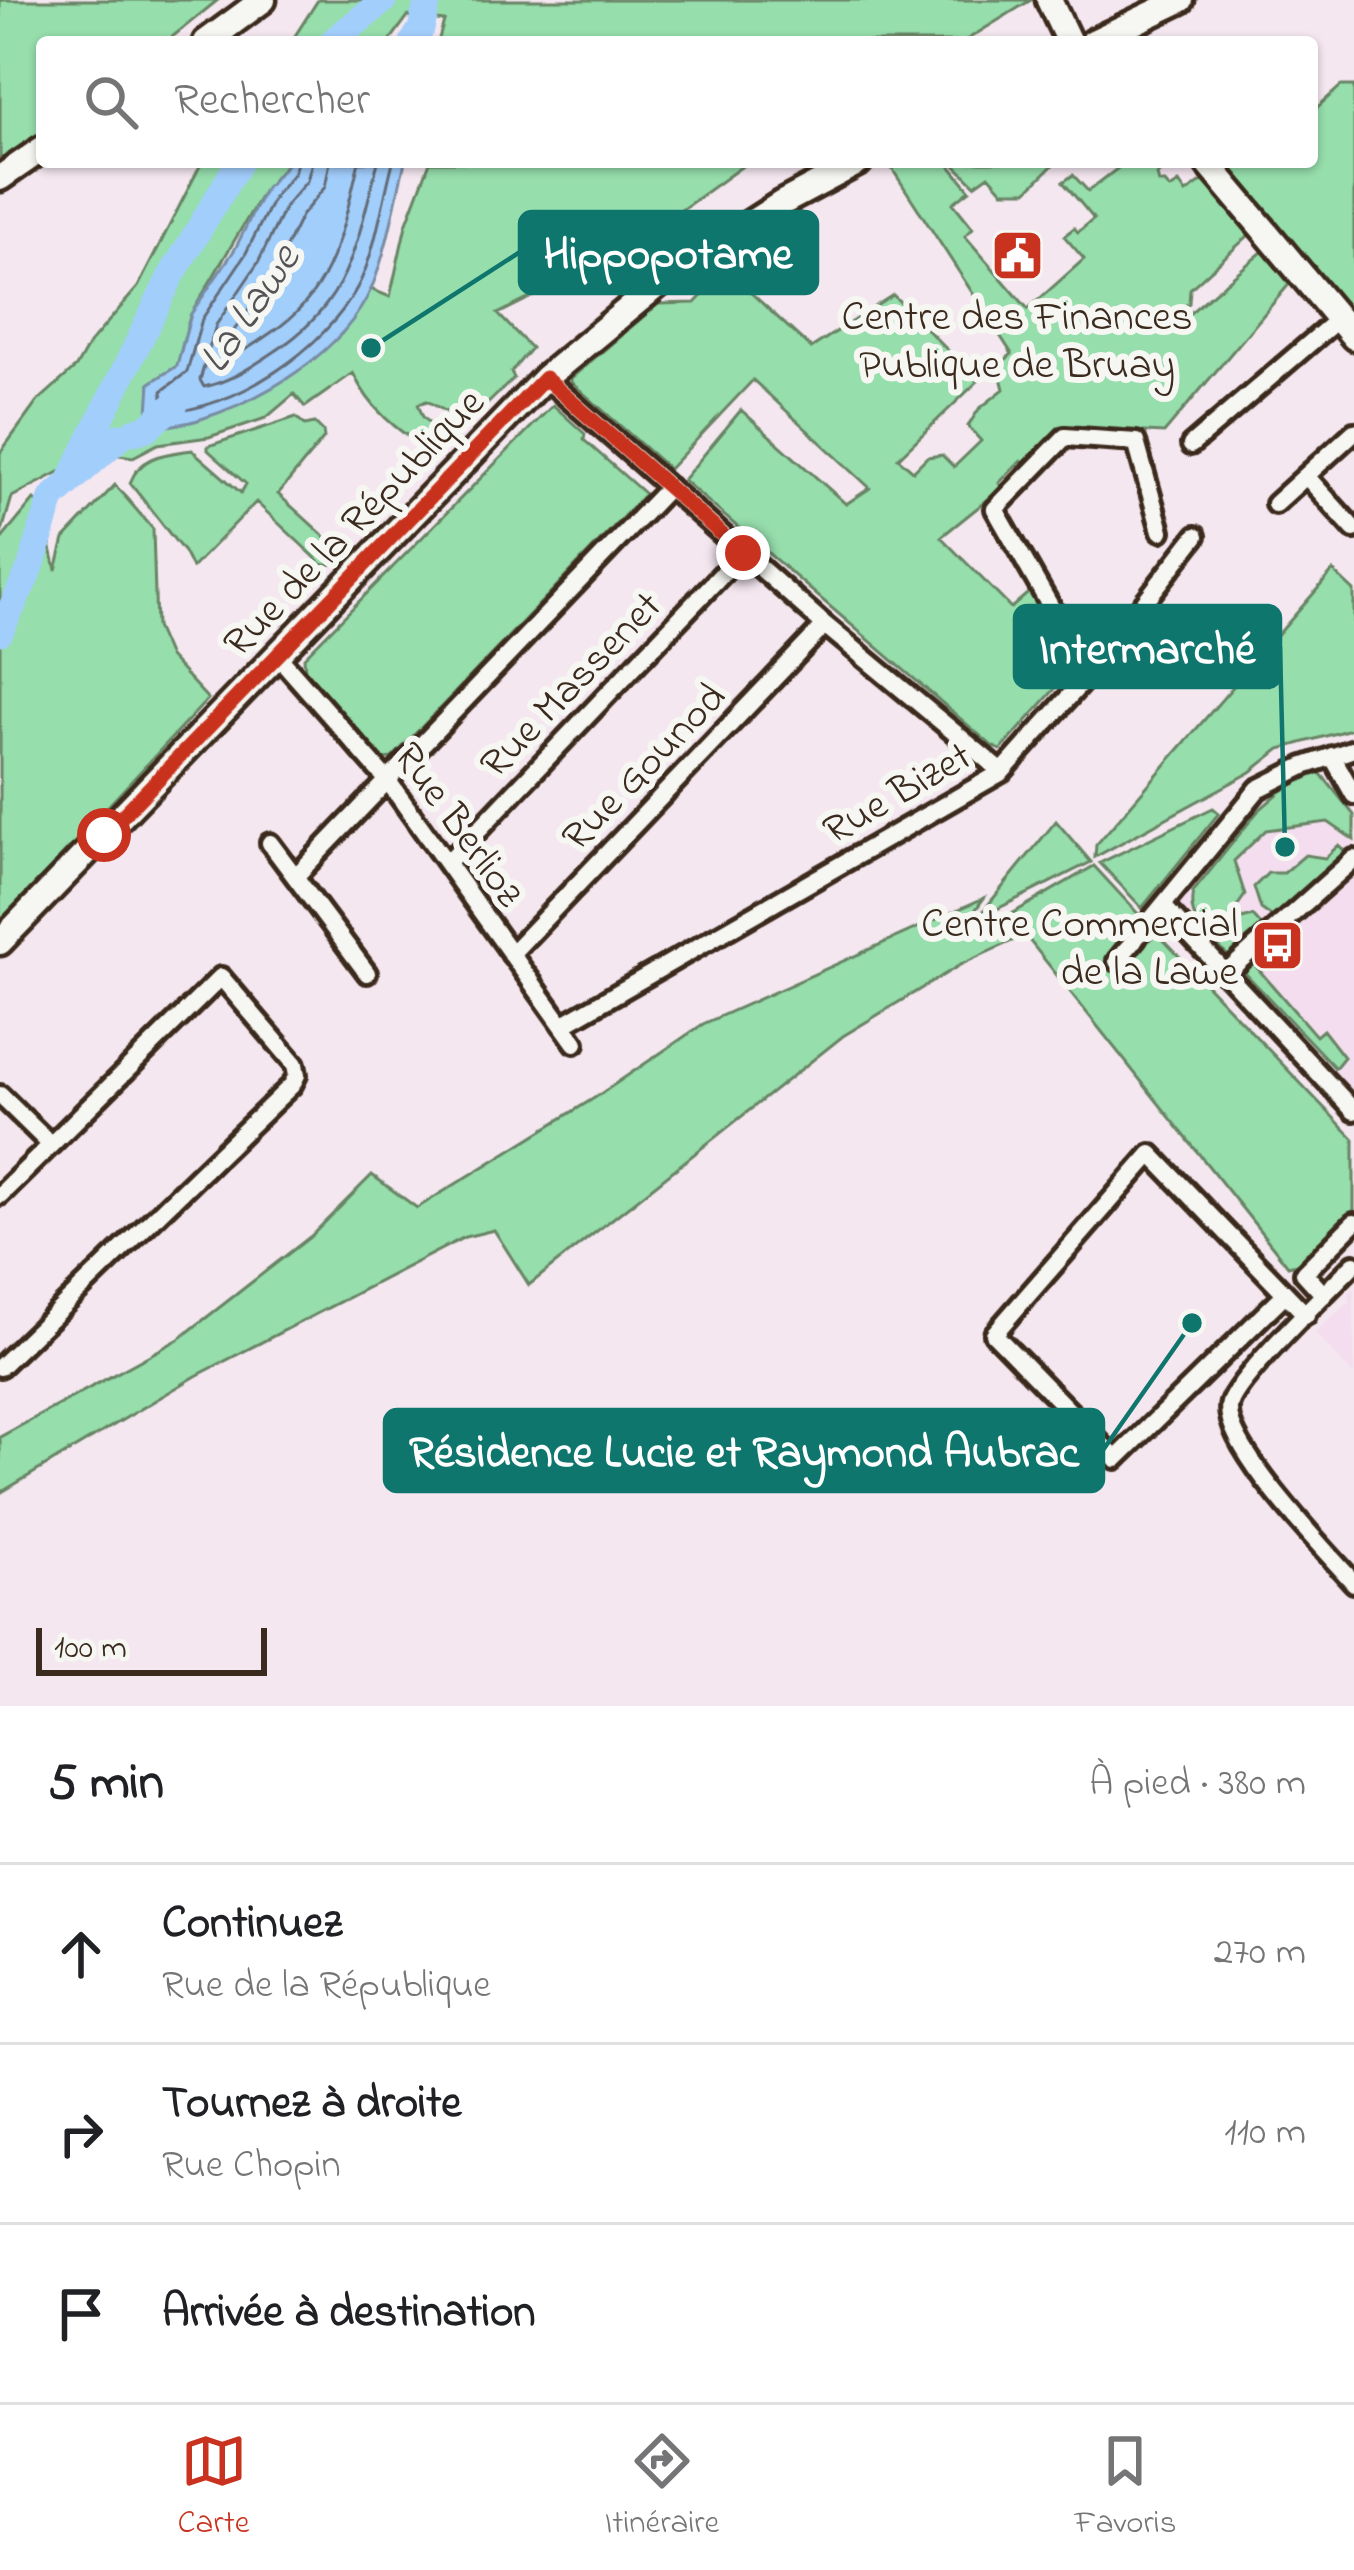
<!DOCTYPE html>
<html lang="fr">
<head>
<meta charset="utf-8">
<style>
  body { margin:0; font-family:"Indie Flower",sans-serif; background:#f6f6f6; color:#202124 }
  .scale { position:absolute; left:36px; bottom:30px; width:231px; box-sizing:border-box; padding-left:12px; border:6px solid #3b2a1e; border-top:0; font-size:33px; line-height:42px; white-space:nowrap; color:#3b2a1e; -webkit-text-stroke:9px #f6f6f2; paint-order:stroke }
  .stop { position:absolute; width:36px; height:36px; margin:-27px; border:9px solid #c8321e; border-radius:50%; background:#fff }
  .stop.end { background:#c8321e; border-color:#fff; box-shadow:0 3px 12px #0008 }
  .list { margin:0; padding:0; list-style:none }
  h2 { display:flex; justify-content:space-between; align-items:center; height:156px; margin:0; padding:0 48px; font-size:51px }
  h2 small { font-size:39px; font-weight:400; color:#757577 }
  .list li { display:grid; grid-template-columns:78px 1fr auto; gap:36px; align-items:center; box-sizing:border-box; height:180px; padding:0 48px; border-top:3px solid #e0e0e0 }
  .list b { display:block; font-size:45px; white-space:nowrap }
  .list p { margin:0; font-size:39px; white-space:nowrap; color:#757577 }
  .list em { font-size:39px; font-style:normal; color:#757577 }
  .icon { flex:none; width:66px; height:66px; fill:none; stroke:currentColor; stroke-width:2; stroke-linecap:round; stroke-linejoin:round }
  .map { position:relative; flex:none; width:1354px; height:1706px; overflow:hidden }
  .search { position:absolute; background:#fff; box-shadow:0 3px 9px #0004; left:36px; right:36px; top:36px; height:132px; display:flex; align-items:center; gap:30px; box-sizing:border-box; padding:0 42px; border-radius:12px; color:#757577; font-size:45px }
  .sheet { height:696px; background:#fff }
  nav { display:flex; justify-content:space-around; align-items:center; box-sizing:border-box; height:168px; border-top:3px solid #e0e0e0; background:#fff; font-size:33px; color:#757577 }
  nav a { display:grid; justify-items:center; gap:6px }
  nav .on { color:#c8321e }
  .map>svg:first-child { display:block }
  .built { fill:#f4ddee }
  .green { fill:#96deac; stroke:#688465; stroke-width:3 }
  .water { fill:#a2cefc; stroke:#798ca3; stroke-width:3 }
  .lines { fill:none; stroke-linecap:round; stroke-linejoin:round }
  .shore { stroke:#646c77; stroke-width:3 }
  .river { stroke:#a2cefc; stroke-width:27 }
  .street-casing { stroke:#3b2a1e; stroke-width:26 }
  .secondary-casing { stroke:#3b2a1e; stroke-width:33 }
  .street { stroke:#f6f6f2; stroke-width:16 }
  .secondary { stroke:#f6f6f2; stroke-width:24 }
  .route { stroke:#c8321e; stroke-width:15 }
  .labels { text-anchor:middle; stroke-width:12; stroke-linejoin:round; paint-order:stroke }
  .poi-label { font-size:42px; fill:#3b2a1e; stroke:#f6f6f2 }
  .street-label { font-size:42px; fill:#3b2a1e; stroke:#f6f6f2 }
  .water-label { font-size:45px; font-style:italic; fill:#555356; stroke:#f6f6f2 }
  .leader { fill:none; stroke:#0f766e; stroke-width:4.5 }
  .callout-dot { fill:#0f766e; stroke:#f6f6f2; stroke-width:4.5 }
  .callout { fill:#0f766e; stroke:#0f766e; stroke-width:4.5 }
  .callout-label { font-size:45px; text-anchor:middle; font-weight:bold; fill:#fff }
</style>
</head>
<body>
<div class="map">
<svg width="1354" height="1706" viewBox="0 0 1354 1706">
  <rect width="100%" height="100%" fill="#f5e7f0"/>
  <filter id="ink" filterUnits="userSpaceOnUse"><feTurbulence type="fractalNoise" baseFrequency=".00833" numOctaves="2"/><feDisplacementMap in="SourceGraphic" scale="24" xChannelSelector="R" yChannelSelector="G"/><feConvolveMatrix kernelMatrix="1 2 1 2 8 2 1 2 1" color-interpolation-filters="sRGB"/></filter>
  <g filter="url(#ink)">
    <!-- built -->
    <path class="built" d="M1354 749V1113L1163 922 1164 907 1258 789Z
      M1354 1288V1376L1314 1332 1351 1301 1347 1295Z"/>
    <!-- green -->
    <path class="green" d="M0 0H218L166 42H42V132L0 167Z
      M318 0H1031L963 42H438L444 21 408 16 389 42H291Z
      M1341 86H1354V316L1253 201 1231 170 1244 162H1312V112Z
      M202 162H288L264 190 190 316 177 366 150 383 148 428 311 361 342 333 371 289 390 297 406 225 430 162H748L673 216 590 268 498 314 531 348 511 372 514 378 473 418 452 415 427 401 418 404 423 417 444 436 430 451C396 430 370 409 353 373L305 407 294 394 266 418 209 437 158 444 133 457 97 452 12 497 0 538V453L37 402 76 367 89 344 138 287Z
      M900 162H947L970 190 953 203 973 228 965 236 1028 309 1084 259 1064 236 1074 228 1078 232 1094 219 1063 182 1073 175 1088 191 1126 162H1172L1157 175 1159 183H1165L1170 189 1179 183 1186 193 1207 178 1249 235 1190 289 1189 303 1173 317 1177 324 1263 251 1291 282 1164 433 1064 428 1029 469 1021 461 999 483 1007 492 1000 500 992 496 941 537 1011 608 1034 588 1075 666 1001 750 992 746 683 480 741 410 846 504 870 488 753 380 669 469 571 382V378L658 304 695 303 726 270 811 348 893 295 978 381 898 458 913 471 927 457 942 455 954 467 981 441 968 426 979 409 1004 389 998 366 1012 354 891 167Z
      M952 162H1056L1027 191H1003L989 175 975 185Z
      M553 405 585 434 584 440 645 494 392 758 383 759 305 671 304 657Z
      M296 417 305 425 315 423 323 431 324 438 278 494 346 556 343 563 323 565 256 502 192 568 184 552 130 483C140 455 166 454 192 450L241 493 246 484 208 450V446Z
      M115 485 153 529 156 627 169 657 208 699 0 922V541L34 500 58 513 47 530 56 570 64 539Z
      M1333 571 1354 591V728L1280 749 1251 772 1095 857 1096 845Z
      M1317 769 1354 815V840L1328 822 1266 830 1234 861 1245 895 1236 908 1242 919 1253 916 1262 926 1258 934 1229 957C1210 937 1186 922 1193 892L1258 811 1280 792Z
      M1213 808 1219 813 1142 908 1100 863Z
      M1056 821 1091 862 985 915 984 910Z
      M1339 845 1345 852 1274 918 1261 909 1254 887 1268 873H1284L1305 855 1325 858Z
      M1094 866 1142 918 1108 961 1119 969 1153 929 1354 1139V1213L1305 1262 1288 1266 1025 935 960 965 843 1036 529 1285 494 1230 465 1237 196 1376 0 1493V1437L179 1339 311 1236 372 1175 417 1208 596 1097 703 1024 984 898 968 920 967 929 974 936Z
      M1253 959V963L1316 1036 1323 1030 1344 1057 1335 1068 1245 973Z"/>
    <!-- water -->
    <path class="water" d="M289 162H405C395 202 388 248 372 287 344 352 266 398 201 419 184 425 165 426 147 428L150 383 177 366 191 314 235 249 264 190Z"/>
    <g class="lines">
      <!-- shore -->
      <path class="shore" d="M297 162 294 173 274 197 245 255 202 319 187 372 162 391 164 412C234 411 326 348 358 286 375 254 383 199 393 162
        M312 162 307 181 286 205 258 263 216 325 200 380 204 387C228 382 250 368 271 354 351 303 355 247 378 162
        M330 162 325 187 301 216 274 272 233 332 228 349 232 355C246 351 259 341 272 332 334 292 342 229 359 162"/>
      <!-- river -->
      <path class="river" d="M332 42 384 0
        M413 42 421 29 428 0
        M134 432 147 428 175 404
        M72 477 170 278 239 162
        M0 632 30 569 52 498 121 436"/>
      <defs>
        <path id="street" d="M545 378 825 625 1002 772
          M1191 445 1338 319
          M1307 477 1354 529
          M1275 504 1354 432
          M277 655 388 781 575 1043
          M1089 674 995 509 1065 437 1136 442 1161 531
          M1332 756 1354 795
          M270 843 367 973
          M447 863 743 552
          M296 876 669 487
          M1164 907 1354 1111
          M511 954 825 625
          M1117 961 1258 789 1304 766 1354 749
          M1225 974 1354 859
          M562 1025 1002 772 1084 680 1196 536
          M0 1095 50 1144
          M0 1195 221 977 295 1064 297 1075 292 1085 0 1367
          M1354 1264C1329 1290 1240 1375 1230 1403 1218 1441 1327 1552 1354 1583
          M1285 1294 1116 1459 994 1334 1151 1154 1306 1315
          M1324 1295 1304 1273 1354 1223"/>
        <path id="secondary" d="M1049 0 1069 42
          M206 42 263 0
          M1093 42 1181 0
          M1207 162 1354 337
          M0 178 42 149
          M0 942 545 378 668 276 782 203 859 162"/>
      </defs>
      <!-- street casing -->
      <use href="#street" class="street-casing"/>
      <!-- secondary casing -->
      <use href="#secondary" class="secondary-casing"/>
      <!-- street -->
      <use href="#street" class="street"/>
      <!-- secondary -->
      <use href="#secondary" class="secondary"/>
    </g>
  </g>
  <g class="lines" filter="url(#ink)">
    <!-- route -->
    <path class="route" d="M104 835 545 378 743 553"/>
  </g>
  <!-- icons -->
  <defs>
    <symbol id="civic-square" viewBox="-11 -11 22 22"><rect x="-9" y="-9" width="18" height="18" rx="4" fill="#c8321e" stroke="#f6f6f2"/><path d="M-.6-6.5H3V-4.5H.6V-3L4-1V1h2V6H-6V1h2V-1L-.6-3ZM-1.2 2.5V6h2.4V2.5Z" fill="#fff"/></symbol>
    <symbol id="bus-square" viewBox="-11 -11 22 22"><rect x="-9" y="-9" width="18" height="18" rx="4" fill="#c8321e" stroke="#f6f6f2"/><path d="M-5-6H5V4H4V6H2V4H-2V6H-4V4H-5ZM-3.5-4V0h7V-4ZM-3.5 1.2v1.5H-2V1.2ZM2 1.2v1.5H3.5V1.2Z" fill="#fff"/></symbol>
  </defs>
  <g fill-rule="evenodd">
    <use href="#civic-square" x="988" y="226" width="59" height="59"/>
    <use href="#bus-square" x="1248" y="916" width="59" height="59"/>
  </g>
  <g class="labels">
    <!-- poi labels -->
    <g class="poi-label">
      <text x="1017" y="329">Centre des Finances<tspan x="1017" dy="48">Publique de Bruay</tspan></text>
      <text x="1238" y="936" text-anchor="end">Centre Commercial<tspan x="1238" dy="48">de la Lawe</tspan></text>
    </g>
    <!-- street labels -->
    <g class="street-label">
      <text transform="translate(352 521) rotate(-46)" y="15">Rue de la République</text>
      <text transform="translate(569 683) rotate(-46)" y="15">Rue Massenet</text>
      <text transform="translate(642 765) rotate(-46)" y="15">Rue Gounod</text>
      <text transform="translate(896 791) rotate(-30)" y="15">Rue Bizet</text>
      <text transform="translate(461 823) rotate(54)" y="15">Rue Berlioz</text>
    </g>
    <!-- water labels -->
    <g class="water-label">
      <text transform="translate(247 307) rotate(-56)" y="16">La Lawe</text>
    </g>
  </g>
  <!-- callouts -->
  <path class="leader" d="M371 348L520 252M1285 847L1280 647M1192 1323L1103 1450"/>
  <g class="callout-dot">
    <circle cx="371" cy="348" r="12"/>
    <circle cx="1285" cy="847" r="12"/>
    <circle cx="1192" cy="1323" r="12"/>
  </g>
  <g class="callout">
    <rect x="520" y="212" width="297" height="81" rx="12"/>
    <rect x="1015" y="606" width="265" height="81" rx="12"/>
    <rect x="385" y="1410" width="718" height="81" rx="12"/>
  </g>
  <g class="callout-label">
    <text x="668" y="268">Hippopotame</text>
    <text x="1147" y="663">Intermarché</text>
    <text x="744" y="1466">Résidence Lucie et Raymond Aubrac</text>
  </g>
</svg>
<div class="scale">100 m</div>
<div class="stop" style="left:104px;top:835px"></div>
<div class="stop end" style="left:743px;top:553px"></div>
<div class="search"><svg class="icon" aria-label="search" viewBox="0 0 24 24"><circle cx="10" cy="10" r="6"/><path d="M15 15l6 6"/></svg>Rechercher</div>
</div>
<section class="sheet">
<h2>5 min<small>À pied · 380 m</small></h2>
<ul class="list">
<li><svg class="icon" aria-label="ahead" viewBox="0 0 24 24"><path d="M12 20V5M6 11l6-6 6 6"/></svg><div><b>Continuez</b><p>Rue de la République</p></div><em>270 m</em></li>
<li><svg class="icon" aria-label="right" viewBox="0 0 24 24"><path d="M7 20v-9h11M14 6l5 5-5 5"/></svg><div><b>Tournez à droite</b><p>Rue Chopin</p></div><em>110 m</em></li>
<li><svg class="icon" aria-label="arrive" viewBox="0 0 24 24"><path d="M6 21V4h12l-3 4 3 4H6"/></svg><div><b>Arrivée à destination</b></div></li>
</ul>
</section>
<nav>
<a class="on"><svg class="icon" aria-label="map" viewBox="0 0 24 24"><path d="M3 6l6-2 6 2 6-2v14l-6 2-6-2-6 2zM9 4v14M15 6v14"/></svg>Carte</a>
<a><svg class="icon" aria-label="directions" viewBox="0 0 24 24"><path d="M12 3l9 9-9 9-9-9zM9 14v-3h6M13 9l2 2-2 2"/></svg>Itinéraire</a>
<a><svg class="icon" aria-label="saved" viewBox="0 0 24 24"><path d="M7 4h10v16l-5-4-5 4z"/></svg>Favoris</a>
</nav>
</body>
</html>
